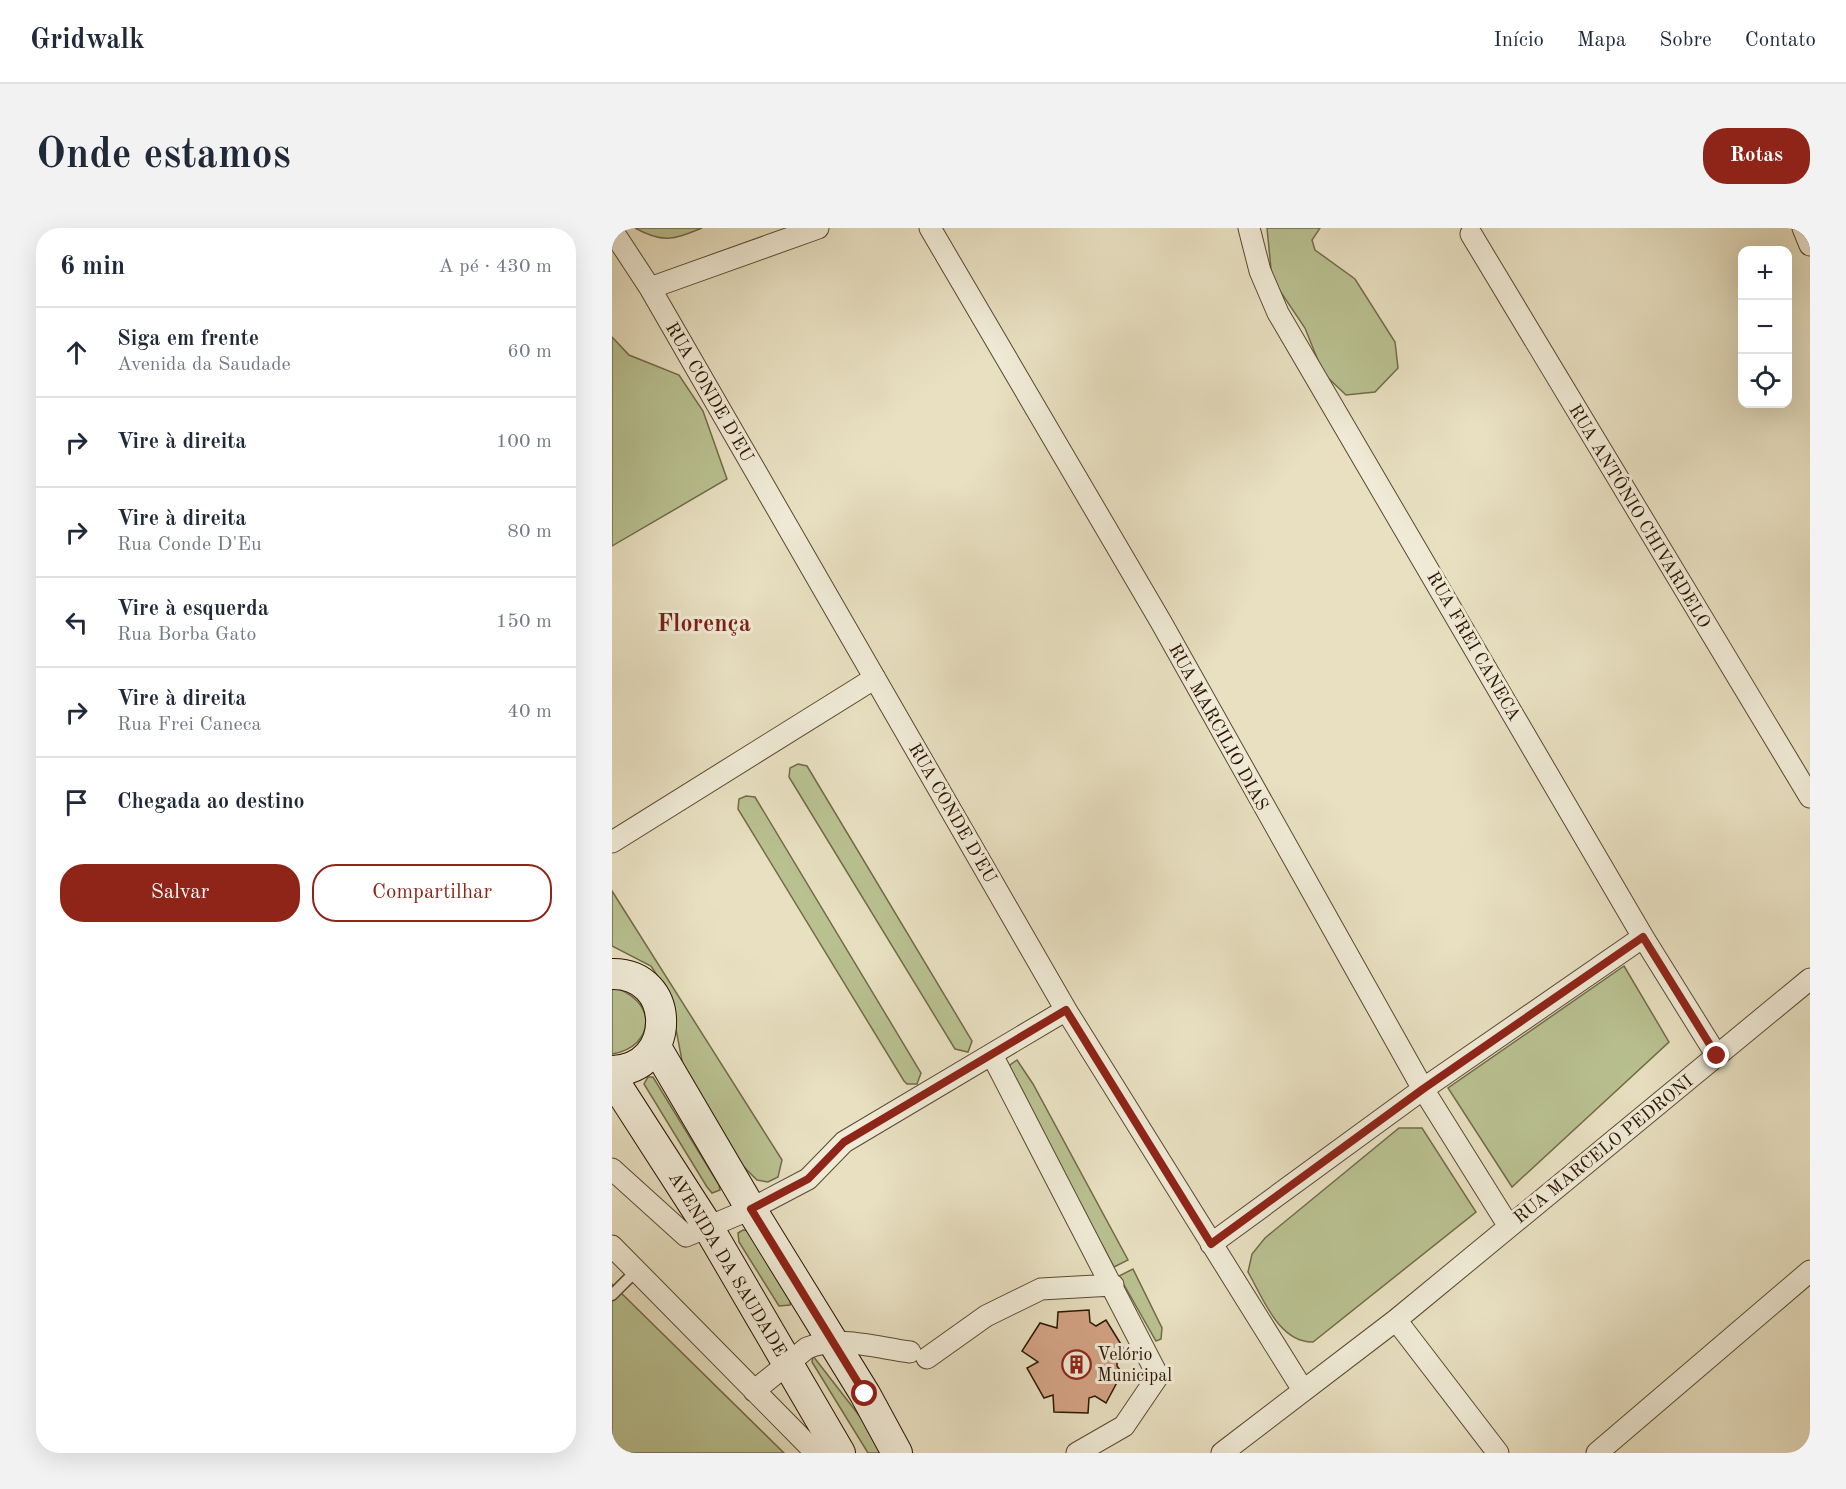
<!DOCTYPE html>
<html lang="pt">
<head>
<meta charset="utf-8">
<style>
  body { margin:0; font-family:"Old Standard TT",serif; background:#f2f2f3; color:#1f2937 }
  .controls { position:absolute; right:18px; top:18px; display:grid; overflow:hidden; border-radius:12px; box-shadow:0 6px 24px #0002 }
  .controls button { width:54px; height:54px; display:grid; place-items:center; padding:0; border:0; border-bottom:2px solid #e0e1e3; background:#fff; color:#1f2937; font:30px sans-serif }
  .stop { position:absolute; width:18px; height:18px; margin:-14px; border:4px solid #8f2418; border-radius:50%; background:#fff }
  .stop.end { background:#8f2418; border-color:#fff; box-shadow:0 2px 6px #0008 }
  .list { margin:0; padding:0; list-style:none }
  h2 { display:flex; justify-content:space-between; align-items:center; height:78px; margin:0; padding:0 24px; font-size:26px }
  h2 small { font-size:20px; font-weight:400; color:#747a83 }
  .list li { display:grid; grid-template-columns:39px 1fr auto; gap:18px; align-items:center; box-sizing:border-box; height:90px; padding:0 24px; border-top:2px solid #e0e1e3 }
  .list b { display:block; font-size:22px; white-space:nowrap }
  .list p { margin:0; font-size:20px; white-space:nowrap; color:#747a83 }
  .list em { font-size:20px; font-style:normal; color:#747a83 }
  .actions { display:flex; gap:12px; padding:18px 24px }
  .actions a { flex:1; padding:14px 0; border:2px solid #8f2418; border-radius:24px; text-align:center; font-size:21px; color:#8f2418 }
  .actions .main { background:#8f2418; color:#fff }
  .icon { flex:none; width:33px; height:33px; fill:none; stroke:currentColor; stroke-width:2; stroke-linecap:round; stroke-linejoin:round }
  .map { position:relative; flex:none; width:1198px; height:1225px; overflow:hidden; border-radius:24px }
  header { display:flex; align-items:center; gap:36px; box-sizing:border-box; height:84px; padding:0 30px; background:#fff; border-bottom:2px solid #e0e1e3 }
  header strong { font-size:28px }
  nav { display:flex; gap:33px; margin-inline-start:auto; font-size:21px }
  .intro { display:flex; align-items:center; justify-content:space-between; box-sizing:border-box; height:144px; padding:0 36px }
  h1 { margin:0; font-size:42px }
  .button { padding:15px 27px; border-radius:24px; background:#8f2418; color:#fff; font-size:21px; font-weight:700 }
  main { display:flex; gap:36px; padding:0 36px }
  aside { flex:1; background:#fff; border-radius:24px; box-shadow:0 6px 24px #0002 }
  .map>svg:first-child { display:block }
  .green { fill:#b9c191; stroke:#726b48; stroke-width:1.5 }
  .building { fill:#d4a385; stroke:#2b1500; stroke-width:1.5 }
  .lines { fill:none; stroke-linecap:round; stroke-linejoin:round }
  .lane-casing { stroke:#5a4830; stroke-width:13 }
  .street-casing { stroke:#5a4830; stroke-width:23 }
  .secondary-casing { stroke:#2b1500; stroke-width:32 }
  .lane { stroke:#f0ebd7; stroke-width:10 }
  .street { stroke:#f0ebd7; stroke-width:21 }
  .secondary { stroke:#f0ebd7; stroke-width:30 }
  .route { stroke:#8f2418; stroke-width:8 }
  .labels { text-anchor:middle; stroke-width:6; stroke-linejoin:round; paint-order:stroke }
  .street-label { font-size:18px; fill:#2b1500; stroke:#f0ebd7 }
  .poi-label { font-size:18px; fill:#2b1500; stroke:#f0ebd7; text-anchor:start }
  .district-label { font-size:24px; font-weight:bold; fill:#7a1f14; stroke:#f0ebd7 }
</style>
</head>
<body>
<header>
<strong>Gridwalk</strong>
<nav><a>Início</a><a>Mapa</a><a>Sobre</a><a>Contato</a></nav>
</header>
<div class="intro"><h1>Onde estamos</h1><a class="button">Rotas</a></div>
<main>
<aside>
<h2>6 min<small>A pé · 430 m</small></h2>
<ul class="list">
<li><svg class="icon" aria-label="ahead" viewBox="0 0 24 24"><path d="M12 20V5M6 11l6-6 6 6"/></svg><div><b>Siga em frente</b><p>Avenida da Saudade</p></div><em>60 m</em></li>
<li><svg class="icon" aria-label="right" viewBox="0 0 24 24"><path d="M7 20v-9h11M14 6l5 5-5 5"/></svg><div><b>Vire à direita</b></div><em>100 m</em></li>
<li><svg class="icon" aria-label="right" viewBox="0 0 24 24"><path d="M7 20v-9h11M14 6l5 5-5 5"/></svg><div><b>Vire à direita</b><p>Rua Conde D'Eu</p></div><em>80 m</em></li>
<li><svg class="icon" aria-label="left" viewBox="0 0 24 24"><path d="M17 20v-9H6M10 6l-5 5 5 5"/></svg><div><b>Vire à esquerda</b><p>Rua Borba Gato</p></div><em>150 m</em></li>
<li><svg class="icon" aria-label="right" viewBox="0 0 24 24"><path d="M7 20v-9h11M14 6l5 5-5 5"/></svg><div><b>Vire à direita</b><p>Rua Frei Caneca</p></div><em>40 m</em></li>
<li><svg class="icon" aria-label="arrive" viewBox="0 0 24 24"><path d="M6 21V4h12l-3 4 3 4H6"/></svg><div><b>Chegada ao destino</b></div></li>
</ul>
<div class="actions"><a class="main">Salvar</a><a>Compartilhar</a></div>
</aside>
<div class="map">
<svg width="1198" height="1225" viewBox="0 0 1198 1225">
  <rect width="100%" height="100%" fill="#e8e0c1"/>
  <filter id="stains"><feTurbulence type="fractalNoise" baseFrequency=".00333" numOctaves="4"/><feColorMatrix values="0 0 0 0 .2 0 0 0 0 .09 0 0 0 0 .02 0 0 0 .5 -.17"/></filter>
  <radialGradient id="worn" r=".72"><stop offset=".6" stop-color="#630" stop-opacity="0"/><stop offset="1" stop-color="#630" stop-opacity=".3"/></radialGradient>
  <!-- green -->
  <path class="green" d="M23 0H90C62 11 52 16 23 0Z
    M655 0H708L700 12 703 22 743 51 783 114 786 140 763 164 734 167 711 145 693 100 660 51Z
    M0 109 17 127 67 147 91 183 115 251 0 318Z
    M186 536 195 538 360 813 356 824 343 821 177 549 178 540Z
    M134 568 143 569 309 845 305 856H295L292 853 126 581 127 571Z
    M0 663 170 932 166 949 156 954 145 952 129 936 71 838 57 765 39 738 0 718Z
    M1012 738 1057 814 900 959 836 860Z
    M0 759C46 771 44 819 0 826Z
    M405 832 421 856 516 1032 502 1039 398 846V837Z
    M36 849H41L107 957 108 962 100 965 95 959 32 856Z
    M787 900H810L864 984 701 1114C667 1115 651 1070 636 1044L640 1026 653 1010Z
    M131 1002 138 1003 179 1069 178 1077 167 1078 127 1014 126 1005Z
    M521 1041 550 1100 549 1111 544 1113 507 1048Z
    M0 1056 172 1225H0Z
    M201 1128 253 1195 269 1225H256L200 1134Z"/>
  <!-- building -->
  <path class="building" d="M477 1082 478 1094 484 1098 494 1092 515 1126 505 1130V1138L510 1145 494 1175 483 1168 477 1170 476 1185 442 1184 441 1167 432 1170 415 1140 426 1134 410 1123 428 1095 445 1100 446 1084Z"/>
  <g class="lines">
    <defs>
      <path id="lane" d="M0 1067 24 1043"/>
      <path id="street" d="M318 0 549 394 811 861 896 997
        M637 0 648 43 666 85 1031 709 1105 828
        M1191 0 1198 17
        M0 2 38 60 454 782 691 1162
        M859 6 1198 569
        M38 60 206 0
        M0 614 263 450
        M380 827 546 1148 512 1198 465 1225
        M0 941 74 1008 139 981 196 951 232 914 454 782
        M599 1016 811 861 1031 709
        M0 1018 204 1225
        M784 1092 886 1225
        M315 1130 374 1088 429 1061 501 1057
        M142 1163 195 1120C226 1107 266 1120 298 1124
        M610 1225 784 1092 1198 751
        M985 1225 1198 1043"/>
      <path id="secondary" d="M0 746C65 745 66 841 0 843
        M44 819 139 981 253 1166 285 1225
        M0 850 96 999 228 1225"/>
    </defs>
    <!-- lane casing -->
    <use href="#lane" class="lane-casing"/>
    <!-- street casing -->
    <use href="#street" class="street-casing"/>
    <!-- secondary casing -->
    <use href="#secondary" class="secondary-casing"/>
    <!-- lane -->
    <use href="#lane" class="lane"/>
    <!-- street -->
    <use href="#street" class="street"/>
    <!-- secondary -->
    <use href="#secondary" class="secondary"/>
  </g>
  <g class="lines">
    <!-- route -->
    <path class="route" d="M253 1166 139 981 196 951 232 914 454 782 599 1016 811 861 1031 709 1105 828"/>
  </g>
  <!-- icons -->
  <defs>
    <symbol id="building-ring" viewBox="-11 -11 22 22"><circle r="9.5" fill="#f0ebd7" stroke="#8f2418" stroke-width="1.5"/><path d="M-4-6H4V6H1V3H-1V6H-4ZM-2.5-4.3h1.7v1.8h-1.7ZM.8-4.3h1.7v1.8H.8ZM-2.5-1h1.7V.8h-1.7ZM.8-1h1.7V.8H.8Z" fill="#8f2418"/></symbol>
  </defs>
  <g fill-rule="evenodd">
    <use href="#building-ring" x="448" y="1120" width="33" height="33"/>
  </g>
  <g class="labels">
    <!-- street labels -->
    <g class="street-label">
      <text transform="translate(98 164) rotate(60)" y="6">RUA CONDE D'EU</text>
      <text transform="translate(1028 288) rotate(59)" y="6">RUA ANTÔNIO CHIVARDELO</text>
      <text transform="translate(862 418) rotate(60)" y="6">RUA FREI CANECA</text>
      <text transform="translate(607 499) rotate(61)" y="6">RUA MARCILIO DIAS</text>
      <text transform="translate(341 585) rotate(60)" y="6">RUA CONDE D'EU</text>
      <text transform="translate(991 921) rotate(-39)" y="6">RUA MARCELO PEDRONI</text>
      <text transform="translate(116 1036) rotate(59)" y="6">AVENIDA DA SAUDADE</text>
    </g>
    <!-- poi labels -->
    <g class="poi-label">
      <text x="485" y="1132">Velório<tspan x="485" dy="21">Municipal</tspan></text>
    </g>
    <!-- district labels -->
    <g class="district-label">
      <text x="92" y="403">Florença</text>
    </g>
  </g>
  <rect width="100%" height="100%" filter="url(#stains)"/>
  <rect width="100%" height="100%" fill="url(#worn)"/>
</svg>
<div class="controls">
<button>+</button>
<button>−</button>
<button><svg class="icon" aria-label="locate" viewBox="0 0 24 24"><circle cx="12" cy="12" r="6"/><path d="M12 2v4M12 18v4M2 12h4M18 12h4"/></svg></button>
</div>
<div class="stop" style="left:253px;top:1166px"></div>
<div class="stop end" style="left:1105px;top:828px"></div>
</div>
</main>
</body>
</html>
